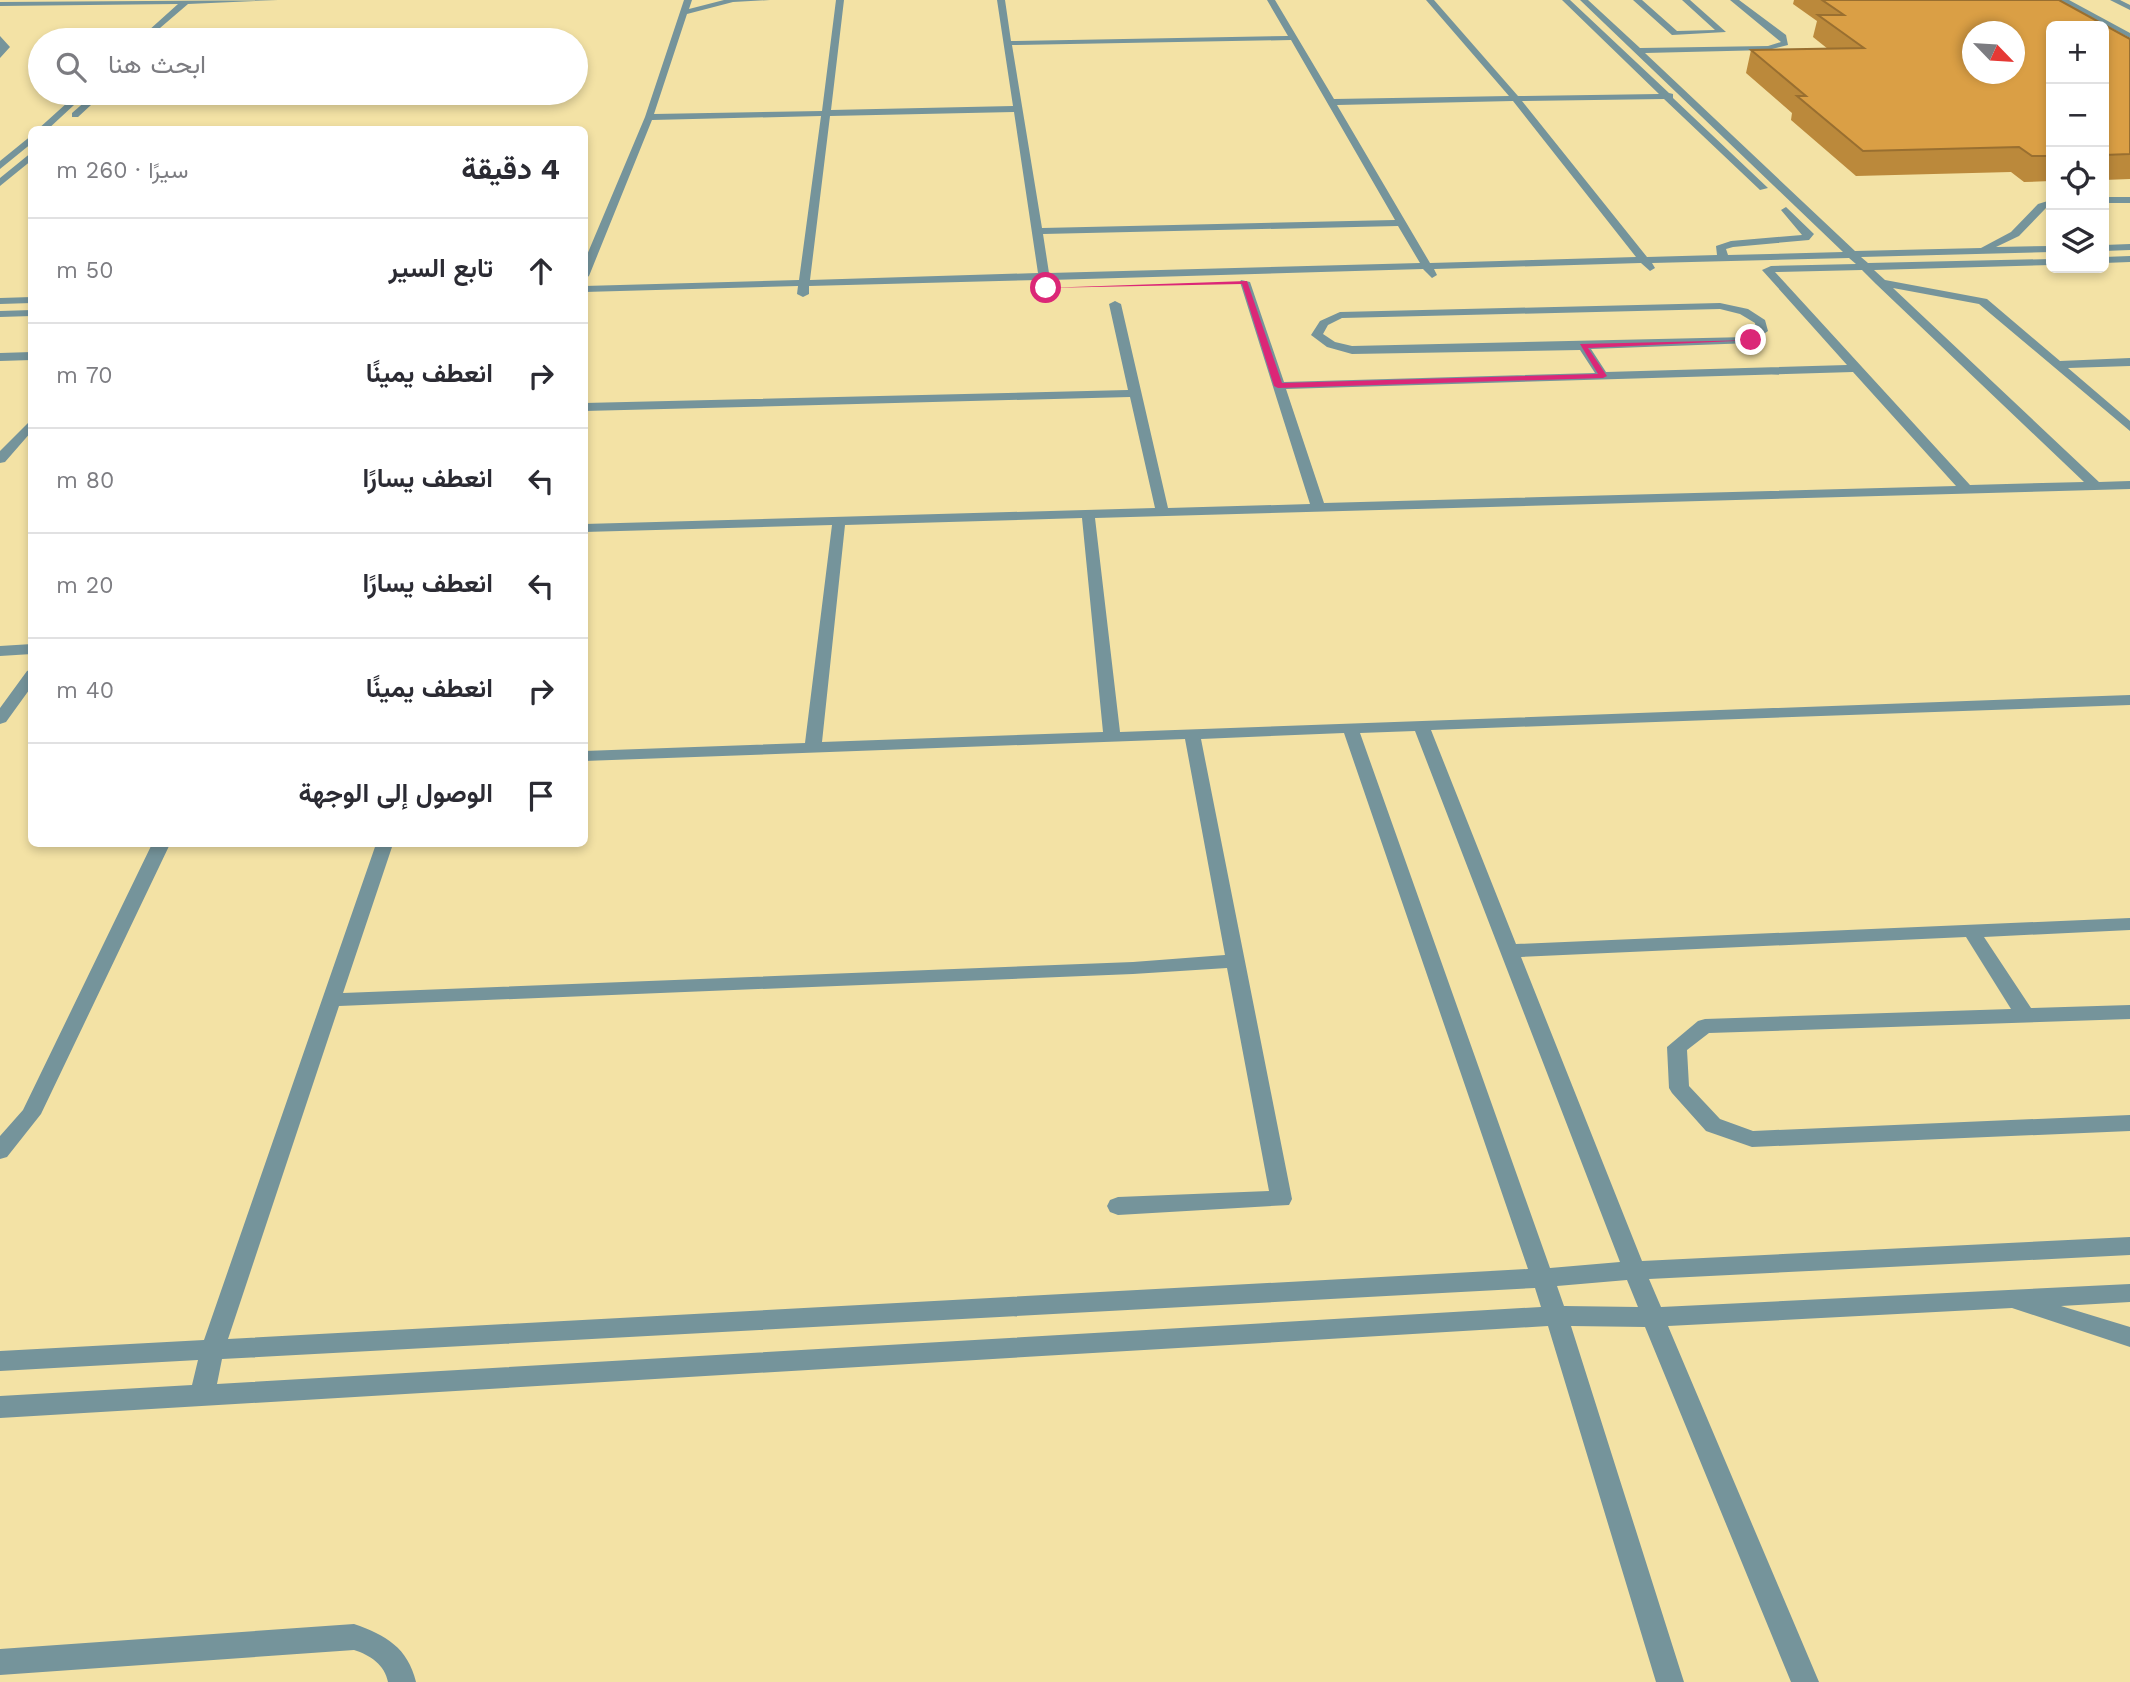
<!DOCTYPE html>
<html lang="ar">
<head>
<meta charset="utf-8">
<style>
  body { margin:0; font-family:"Work Sans",Vazirmatn,sans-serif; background:#f2f2f3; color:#2b2b33; direction:rtl }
  .controls { position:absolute; right:21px; top:21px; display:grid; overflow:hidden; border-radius:10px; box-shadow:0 4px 10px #0003 }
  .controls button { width:63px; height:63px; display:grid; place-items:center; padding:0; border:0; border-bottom:2px solid #e1e1e2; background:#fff; color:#2b2b33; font:35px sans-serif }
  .compass { position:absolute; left:1962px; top:21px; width:63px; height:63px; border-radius:50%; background:#fff; box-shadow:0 4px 10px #0003; rotate:115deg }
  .stop { position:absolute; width:21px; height:21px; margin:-16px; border:5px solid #db2777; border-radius:50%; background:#fff }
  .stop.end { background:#db2777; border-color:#fff; box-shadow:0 2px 7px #0008 }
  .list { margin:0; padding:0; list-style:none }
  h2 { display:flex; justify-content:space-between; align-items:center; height:91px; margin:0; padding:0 28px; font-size:30px }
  h2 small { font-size:23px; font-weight:400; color:#7c7c81 }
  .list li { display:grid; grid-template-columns:46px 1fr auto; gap:21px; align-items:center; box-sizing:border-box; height:105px; padding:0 28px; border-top:2px solid #e1e1e2 }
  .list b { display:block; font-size:26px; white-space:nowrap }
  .list em { font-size:23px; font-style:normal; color:#7c7c81 }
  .icon { flex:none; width:38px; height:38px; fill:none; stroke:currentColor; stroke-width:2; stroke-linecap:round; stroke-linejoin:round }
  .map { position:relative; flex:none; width:2130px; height:1682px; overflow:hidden; direction:ltr }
  .search { position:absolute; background:#fff; box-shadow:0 4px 10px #0003; left:28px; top:28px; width:560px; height:77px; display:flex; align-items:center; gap:18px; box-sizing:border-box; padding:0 24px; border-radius:38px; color:#7c7c81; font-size:26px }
  .panel { position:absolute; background:#fff; box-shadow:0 4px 10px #0003; left:28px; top:126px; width:560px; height:721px; border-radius:10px; direction:rtl }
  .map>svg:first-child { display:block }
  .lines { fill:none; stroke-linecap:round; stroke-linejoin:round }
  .minor { fill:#75949b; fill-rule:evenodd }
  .wall { fill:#bb893b }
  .building { fill:#da9f45; stroke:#996f30; stroke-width:2; fill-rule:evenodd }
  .route { fill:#db2777 }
</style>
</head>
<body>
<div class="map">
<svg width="2130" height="1682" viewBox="0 0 2130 1682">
  <rect width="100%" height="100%" fill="#f3e2a5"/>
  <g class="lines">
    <!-- minor -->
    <path class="minor" d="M278 0 188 4 146 40H138L178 4 0 6V2Z
      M684 0H692L689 9 724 0H770L733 2 687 14 654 114 822 111 836 0H844L831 110 1013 106 997 0H1005L1011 41 1288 36 1267 0H1275L1334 99 1509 96 1426 0H1434L1518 96 1659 94 1562 0H1570L1669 93 1673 94V98L1768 188 1760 190 1664 99 1522 101 1647 257 1717 255 1716 246 1731 241 1802 235 1781 210 1786 207 1814 234 1809 240 1733 247 1726 249 1728 255 1843 252 1580 0H1588L1640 48 1768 46 1781 42 1730 0H1739L1786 35 1788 45 1768 50 1645 53 1855 251 1981 248 2011 232 2038 204 2051 200V206L2046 208 2019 236 1996 247 2051 246V252L1861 257 1868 263 2051 259V265L1874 270 1885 280 1987 299 2060 361 2130 358V366L2068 368 2130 421V431L1979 304 1893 288 2099 482 2130 481V489L1095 518 1120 732 2130 695V705L1431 730 1516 944 2130 918V930L1984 937 2031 1008 2130 1005V1019L1709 1033 1687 1050 1689 1086 1720 1119 1753 1131 2130 1115V1131L1752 1147 1706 1131 1672 1093 1669 1088 1667 1047 1698 1021 1705 1019 2011 1009 1966 937 1521 957 1642 1261 2130 1237V1255L1649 1279 1661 1307 2130 1284V1302L2061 1306 2130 1327V1347L2012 1308 1668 1326 1819 1682H1791L1645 1327 1571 1326 1684 1682H1656L1548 1326 0 1418V1396L192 1385 198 1360 0 1371V1351L204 1340 376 844H393L343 993 1133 962 1225 955 1185 739 584 761V751L805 743 832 525 584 532V524L1155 508 1130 397 584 411V403L1128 390 1109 304 1115 301 1121 304 1168 508 1310 504 1240 282 1241 280 1250 282 1284 382 1595 373 1580 350 1352 354 1327 347 1311 335 1320 321 1340 312 1720 303 1748 309 1765 320 1768 331 1751 343 1591 349 1606 372 1847 365 1762 270 1771 266 1856 264 1849 258 1652 263 1655 268 1650 271 1641 263 1434 269 1437 275 1432 278 1423 269 1050 280 1051 287 1046 290 1041 287 1039 280 809 286V294L803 297 797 294 798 286 584 292V286L799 280 821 116 652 120 589 276 584 279V262L645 117ZM1291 40 1395 220 1042 228 1012 45ZM1513 101 1636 257 1430 263 1337 105ZM1014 112 1038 273 810 280 830 116ZM1398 226 1420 263 1049 273 1043 234ZM1862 270 1876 284 2084 482 1970 485 1775 272ZM1720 309 1740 314 1755 323 1756 330 1748 337 1352 346 1335 342 1323 334 1328 325 1342 318ZM1853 372 1956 486 1324 503 1286 389ZM1082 518 1103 732 822 742 845 525ZM1415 731 1620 1262 1550 1268 1360 733ZM1344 733 1528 1269 228 1339 339 1006 1133 974 1227 968 1269 1191 1118 1197 1110 1200 1107 1206 1110 1212 1118 1215 1289 1205 1292 1199 1201 739ZM1627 1280 1638 1307 1564 1306 1557 1286ZM1535 1288 1541 1307 217 1384 222 1359Z
      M1633 0H1642L1677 31 1715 30 1682 0H1690L1726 32 1672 35Z
      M2059 0H2069L2130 33V38Z
      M2110 0H2120L2130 5V10Z
      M0 36 10 47 0 58Z
      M78 93H87L47 130H37Z
      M95 93H104L78 117H72V113Z
      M32 135V143L0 169V161Z
      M32 152V160L0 186V178Z
      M2104 197H2130V203H2104Z
      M2130 244V250L2104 251V245Z
      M2130 256V262L2104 263V257Z
      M32 297V303L0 304V298Z
      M32 310V316L0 317V311Z
      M32 352V360L0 361V353Z
      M32 419V431L5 462 0 463V451Z
      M32 644V654L0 656V646Z
      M32 669V686L6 722 0 724V708L27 671Z
      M152 844H170L41 1114 7 1157 0 1159V1136L23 1110Z
      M354 1624C386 1635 408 1648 416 1682H388C385 1665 370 1655 354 1650L0 1675V1649Z"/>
  </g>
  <!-- wall -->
  <path class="wall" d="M1794 0H2059L2130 39V179L2104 180V26H2051V181L2024 182 2011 172 1856 176 1791 120 1792 113 1746 73 1751 50 1828 49 1813 37 1817 21 1793 4Z"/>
  <!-- building -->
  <path class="building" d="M1822 0H2059L2130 39V154L2104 155V26H2051V156H2032L2019 147 1863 151 1797 96H1806L1751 50 1864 48 1818 15H1844ZM1972 32H2014V74H1972Z"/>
  <!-- route -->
  <path class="route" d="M1247 281 1282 383 1598 374 1580 344 1755 340 1588 348 1607 376 1603 378 1278 388 1274 386 1242 284 1043 288Z"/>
</svg>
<div class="controls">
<button>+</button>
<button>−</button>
<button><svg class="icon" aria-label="locate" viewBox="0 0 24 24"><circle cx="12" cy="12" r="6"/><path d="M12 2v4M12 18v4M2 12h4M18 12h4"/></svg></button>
<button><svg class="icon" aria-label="layers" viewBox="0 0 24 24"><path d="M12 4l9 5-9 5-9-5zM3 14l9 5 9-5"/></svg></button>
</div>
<svg class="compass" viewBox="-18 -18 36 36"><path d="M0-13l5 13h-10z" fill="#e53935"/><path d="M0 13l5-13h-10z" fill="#7c7c81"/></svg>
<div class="stop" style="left:1046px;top:288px"></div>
<div class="stop end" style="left:1751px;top:340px"></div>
<div class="search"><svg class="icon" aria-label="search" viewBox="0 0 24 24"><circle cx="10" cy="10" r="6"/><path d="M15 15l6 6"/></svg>ابحث هنا</div>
<section class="panel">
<h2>4 دقيقة<small>سيرًا · 260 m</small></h2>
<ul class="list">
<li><svg class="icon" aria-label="ahead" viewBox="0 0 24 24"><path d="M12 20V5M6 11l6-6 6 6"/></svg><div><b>تابع السير</b></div><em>50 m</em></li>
<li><svg class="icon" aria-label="right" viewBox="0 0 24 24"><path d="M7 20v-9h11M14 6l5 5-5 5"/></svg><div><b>انعطف يمينًا</b></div><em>70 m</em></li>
<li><svg class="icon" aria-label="left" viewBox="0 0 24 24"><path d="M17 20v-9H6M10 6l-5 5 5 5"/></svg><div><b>انعطف يسارًا</b></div><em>80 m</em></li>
<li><svg class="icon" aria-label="left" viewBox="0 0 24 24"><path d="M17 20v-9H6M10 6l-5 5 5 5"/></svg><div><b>انعطف يسارًا</b></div><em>20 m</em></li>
<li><svg class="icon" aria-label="right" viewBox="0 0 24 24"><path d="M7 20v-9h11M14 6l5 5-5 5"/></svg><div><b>انعطف يمينًا</b></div><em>40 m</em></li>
<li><svg class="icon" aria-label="arrive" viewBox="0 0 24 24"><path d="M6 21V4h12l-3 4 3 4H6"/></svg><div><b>الوصول إلى الوجهة</b></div></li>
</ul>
</section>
</div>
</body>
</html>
